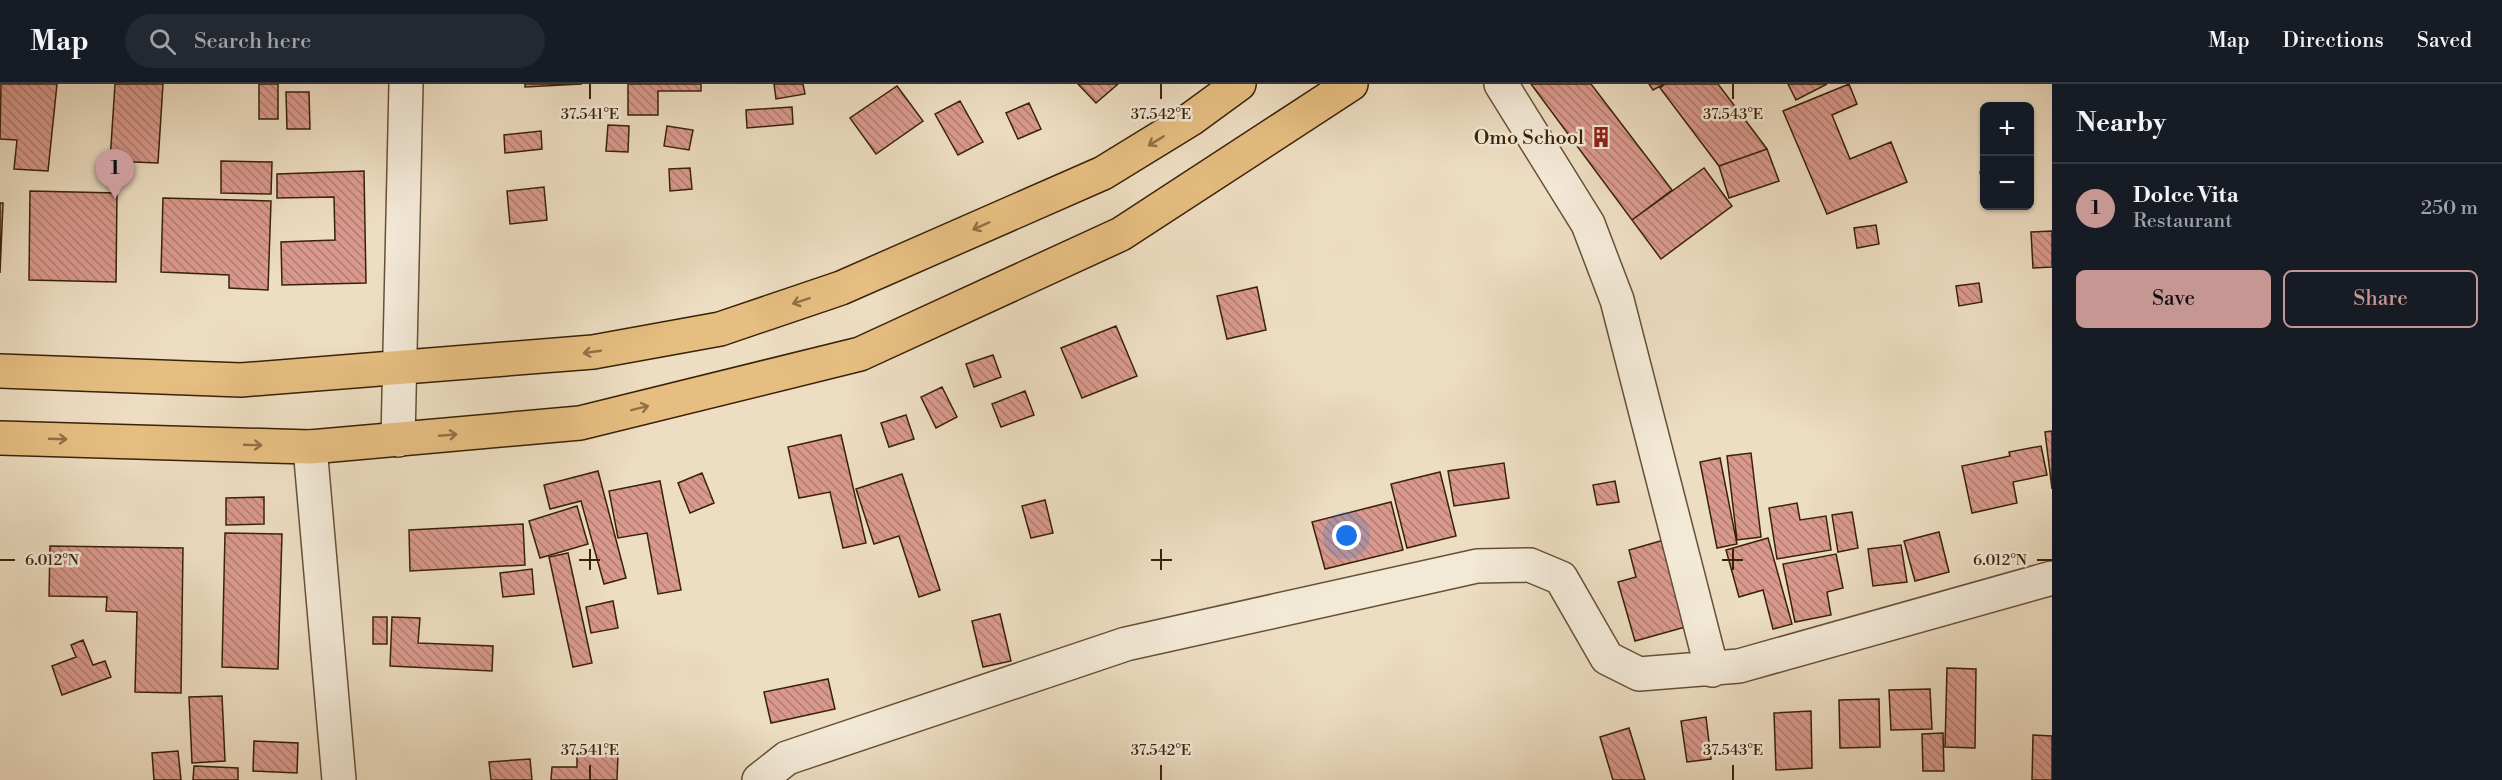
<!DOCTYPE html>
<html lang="en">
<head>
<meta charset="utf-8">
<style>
  body { margin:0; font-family:"Libre Bodoni",serif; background:#242831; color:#f1f3f6 }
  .controls { position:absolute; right:18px; top:18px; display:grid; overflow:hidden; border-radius:9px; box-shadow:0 2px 4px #0004 }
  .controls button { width:54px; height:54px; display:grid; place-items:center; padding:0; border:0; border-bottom:2px solid #363941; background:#171b24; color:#f1f3f6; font:30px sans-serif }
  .you { position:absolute; left:1347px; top:452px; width:21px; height:21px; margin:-15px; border:4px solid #fff; border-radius:50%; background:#1a73e8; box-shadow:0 0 0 9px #1a73e833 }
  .badge { display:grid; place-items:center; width:39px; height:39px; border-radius:50%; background:#c59692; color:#111; font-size:20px; font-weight:700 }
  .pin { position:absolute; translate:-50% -50px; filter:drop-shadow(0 2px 3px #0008) }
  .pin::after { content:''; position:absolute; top:32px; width:21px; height:18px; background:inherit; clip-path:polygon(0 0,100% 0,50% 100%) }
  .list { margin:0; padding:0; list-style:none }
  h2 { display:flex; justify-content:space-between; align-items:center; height:78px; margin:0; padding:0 24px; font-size:26px }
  h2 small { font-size:20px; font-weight:400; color:#9ea1a6 }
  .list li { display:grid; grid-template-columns:39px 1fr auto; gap:18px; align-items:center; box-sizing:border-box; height:90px; padding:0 24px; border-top:2px solid #363941 }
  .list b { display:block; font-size:22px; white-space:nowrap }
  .list p { margin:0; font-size:20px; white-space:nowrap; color:#9ea1a6 }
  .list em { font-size:20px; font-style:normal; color:#9ea1a6 }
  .actions { display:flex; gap:12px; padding:18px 24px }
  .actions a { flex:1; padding:14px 0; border:2px solid #c59692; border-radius:9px; text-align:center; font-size:21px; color:#c59692 }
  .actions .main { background:#c59692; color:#111 }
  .icon { flex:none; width:33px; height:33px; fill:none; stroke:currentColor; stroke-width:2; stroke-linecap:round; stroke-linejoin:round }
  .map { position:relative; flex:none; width:2052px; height:696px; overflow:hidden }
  header { display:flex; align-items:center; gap:36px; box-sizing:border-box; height:84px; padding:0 30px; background:#171b24; border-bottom:2px solid #363941 }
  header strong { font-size:28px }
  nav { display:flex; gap:33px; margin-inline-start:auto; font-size:21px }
  .search { width:420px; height:54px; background:#242831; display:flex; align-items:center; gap:15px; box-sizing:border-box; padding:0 21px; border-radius:33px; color:#9ea1a6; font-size:22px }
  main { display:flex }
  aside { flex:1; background:#171b24 }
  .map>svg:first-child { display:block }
  .building { fill:url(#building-back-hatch); stroke:#392207; stroke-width:1.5 }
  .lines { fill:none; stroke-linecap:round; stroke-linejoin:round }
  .minor-casing { stroke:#665136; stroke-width:36 }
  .highway-casing { stroke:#392207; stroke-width:36 }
  .minor { stroke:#f3e9d7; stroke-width:33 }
  .highway { stroke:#e6be81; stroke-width:33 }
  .oneway { stroke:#907044 }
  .ticks { fill:none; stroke:#392207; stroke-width:2 }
  .labels { text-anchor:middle; stroke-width:5; stroke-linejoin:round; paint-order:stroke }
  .poi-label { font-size:20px; fill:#392207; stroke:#f3e9d7; text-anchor:end }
  .ticks-label { font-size:15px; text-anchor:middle; fill:#392207; stroke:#f3e9d7; stroke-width:5; stroke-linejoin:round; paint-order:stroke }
</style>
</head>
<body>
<header>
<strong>Map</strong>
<div class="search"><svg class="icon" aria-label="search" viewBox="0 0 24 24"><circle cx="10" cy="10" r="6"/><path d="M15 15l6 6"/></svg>Search here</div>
<nav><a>Map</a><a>Directions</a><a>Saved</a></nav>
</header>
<main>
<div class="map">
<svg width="2052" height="696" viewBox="0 0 2052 696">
  <defs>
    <pattern id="building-back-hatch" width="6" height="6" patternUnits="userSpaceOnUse" patternTransform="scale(1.5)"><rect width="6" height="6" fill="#d9998e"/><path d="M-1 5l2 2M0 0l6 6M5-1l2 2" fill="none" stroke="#b17c72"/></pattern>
  </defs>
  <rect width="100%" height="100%" fill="#edddc2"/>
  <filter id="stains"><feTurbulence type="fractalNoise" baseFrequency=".00333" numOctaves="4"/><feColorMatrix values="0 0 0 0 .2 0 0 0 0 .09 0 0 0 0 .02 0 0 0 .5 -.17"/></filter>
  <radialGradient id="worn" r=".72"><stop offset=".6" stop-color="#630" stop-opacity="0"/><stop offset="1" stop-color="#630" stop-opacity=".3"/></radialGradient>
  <!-- building -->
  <path class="building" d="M1 0H57L48 87 14 85 17 56 0 55Z
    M115 0H163L158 79 110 77Z
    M259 0H278V35H259Z
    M525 0H582L525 3Z
    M628 0H701V7H658V31H628Z
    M774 0H803L805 10 776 15Z
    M1078 0H1118L1096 19Z
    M1531 0H1591L1672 106 1632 136Z
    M1649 0H1664L1653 6Z
    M1665 0H1718L1767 65 1719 82 1660 4Z
    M1788 0H1827L1796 16Z
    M1849 0 1857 20 1832 31 1850 75 1891 58 1907 98 1827 130 1783 27Z
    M897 2 923 37 876 70 850 34Z
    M286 8H309L310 45H287Z
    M960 17 983 58 958 71 935 30Z
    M1029 19 1041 45 1018 55 1006 29Z
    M792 23 793 40 747 44 746 26Z
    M608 41 629 42 628 68 606 67Z
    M667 42 693 46 689 66 664 62Z
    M541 47 542 65 505 69 504 51Z
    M1767 65 1779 97 1729 114 1719 82Z
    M221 77 272 78 271 110 221 109Z
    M690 84 692 105 670 107 669 85Z
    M1704 84 1732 122 1661 175 1632 136Z
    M364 87 366 199 282 201 281 158 335 156 334 113 277 114V90Z
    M1984 87V107L1980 88Z
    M544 103 547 136 510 140 507 107Z
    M30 107 117 109 116 198 29 196Z
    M163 114 271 117 268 206 229 204V191L161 188Z
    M0 119H3L0 189Z
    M1876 141 1879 160 1857 164 1854 144Z
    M2052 147V183L2033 184 2031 148Z
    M1979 199 1982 218 1959 222 1956 202Z
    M1257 203 1266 246 1227 255 1217 212Z
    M1116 242 1137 292 1082 314 1061 264Z
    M993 271 1001 293 974 303 966 280Z
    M942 303 957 333 936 344 921 313Z
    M1025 307 1034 331 1001 343 992 320Z
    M906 331 914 355 889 363 881 339Z
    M2052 347V405L2045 348Z
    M841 351 866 459 843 464 830 408 799 414 788 363Z
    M2041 362 2047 391 2013 398 2017 419 1972 429 1962 382 2010 372 2009 368Z
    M1751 369 1761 453 1737 456 1727 372Z
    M1720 374 1737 460 1717 464 1700 378Z
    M1504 379 1509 414 1454 422 1448 387Z
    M598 387 626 494 604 500 581 417 550 425 544 401Z
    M1440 388 1456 452 1407 464 1391 400Z
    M702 389 714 419 690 429 678 399Z
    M902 390 940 506 919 513 899 452 874 460 856 405Z
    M660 397 681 506 658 510 647 449 618 454 609 407Z
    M1615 397 1619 418 1597 421 1593 401Z
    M264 413V440L226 441V414Z
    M1045 416 1053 449 1031 454 1022 422Z
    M1391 418 1403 466 1325 485 1312 438Z
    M1797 419 1800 436 1826 432 1831 466 1777 475 1769 424Z
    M577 422 588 460 540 474 529 437Z
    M1852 428 1858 464 1838 468 1832 431Z
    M523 440 525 481 410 487 409 446Z
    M1939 448 1949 488 1915 497 1904 457Z
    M225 449 282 450 278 585 222 583Z
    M1768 454 1792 540 1773 545 1763 506 1739 513 1726 466Z
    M1664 456 1689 542 1635 557 1618 498 1636 493 1629 466Z
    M1901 461 1907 498 1873 502 1868 465Z
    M50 462 183 464 181 609 135 608 137 528 106 527 107 513 49 512Z
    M568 469 592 579 573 583 549 473Z
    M1836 470 1843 504 1827 508 1831 531 1795 538 1783 480Z
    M532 485 534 510 503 513 500 489Z
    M613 517 618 544 591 549 586 523Z
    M1000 530 1011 577 983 583 972 537Z
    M373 533H387V560H373Z
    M392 533 420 534 418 559 493 562 492 587 390 582Z
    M83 556 93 581 105 577 111 593 62 611 52 582 76 573 71 561Z
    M1947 584 1976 585 1975 664 1945 663Z
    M828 595 835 625 771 639 764 608Z
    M1930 605 1932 645 1891 646 1889 606Z
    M222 612 225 677 192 679 189 613Z
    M1879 615 1880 663 1840 664 1839 616Z
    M1811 627 1812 684 1776 686 1774 629Z
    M1706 633 1711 675 1687 678 1681 637Z
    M1629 644 1645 696H1613L1600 653Z
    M1943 649 1944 687H1923L1922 650Z
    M2033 651 2052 652V696H2032Z
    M254 657 298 659 297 689 253 687Z
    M178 667 181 696H154L152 669Z
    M577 669 618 670 617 696H551L552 683H577Z
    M530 675 532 696H491L489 678Z
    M194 682 238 684V696H193Z"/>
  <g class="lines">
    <defs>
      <path id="minor" d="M1501 0 1588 140 1617 216 1712 586
        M398 356 406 0
        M310 363 339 696
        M759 696 787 674 1126 560 1477 482 1530 481 1561 494 1607 574 1639 590 1739 582 2052 494"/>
      <path id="highway" d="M0 287 241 296 593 268 720 245 841 204 1103 89 1191 35 1239 0
        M0 354 310 363 580 339 860 270 1121 150 1351 0"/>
    </defs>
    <!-- minor casing -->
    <use href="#minor" class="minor-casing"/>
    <!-- highway casing -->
    <use href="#highway" class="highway-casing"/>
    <!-- minor -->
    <use href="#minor" class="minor"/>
    <!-- highway -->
    <use href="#highway" class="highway"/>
  </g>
  <!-- one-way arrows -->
  <defs><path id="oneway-shaft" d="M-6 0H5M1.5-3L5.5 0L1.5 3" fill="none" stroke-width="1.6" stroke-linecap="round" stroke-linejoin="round" transform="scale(1.5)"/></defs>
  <g class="oneway">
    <use href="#oneway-shaft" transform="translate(1156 57) rotate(149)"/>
    <use href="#oneway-shaft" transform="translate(981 142) rotate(156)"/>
    <use href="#oneway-shaft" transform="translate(801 217) rotate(161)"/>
    <use href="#oneway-shaft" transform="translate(592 268) rotate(172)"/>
    <use href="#oneway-shaft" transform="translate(640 324) rotate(-14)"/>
    <use href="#oneway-shaft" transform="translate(448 351) rotate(-5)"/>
    <use href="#oneway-shaft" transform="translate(58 355) rotate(2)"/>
    <use href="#oneway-shaft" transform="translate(253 361) rotate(2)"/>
  </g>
  <!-- ticks -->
  <path class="ticks" d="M590 0V15M1161 0V15M1733 0V15M590 465V486M1161 465V486M1733 465V486M0 476H15M579 476H600M1151 476H1172M1722 476H1743M2037 476H2052M590 681V696M1161 681V696M1733 681V696"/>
  <!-- icons -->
  <defs>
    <symbol id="building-bare" viewBox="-9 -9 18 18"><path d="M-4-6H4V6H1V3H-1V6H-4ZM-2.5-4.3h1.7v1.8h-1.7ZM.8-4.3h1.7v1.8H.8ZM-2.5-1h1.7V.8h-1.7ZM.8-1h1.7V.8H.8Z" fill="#8f2418" stroke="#f3e9d7" stroke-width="2.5" paint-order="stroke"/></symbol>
  </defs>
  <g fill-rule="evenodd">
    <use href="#building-bare" x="1586" y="38" width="30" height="30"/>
  </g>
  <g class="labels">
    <!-- poi labels -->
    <g class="poi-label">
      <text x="1584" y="60">Omo School</text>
    </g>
  </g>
  <g class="ticks-label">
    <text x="590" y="35">37.541°E</text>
    <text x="1161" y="35">37.542°E</text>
    <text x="1733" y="35">37.543°E</text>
    <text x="52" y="481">6.012°N</text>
    <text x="2000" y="481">6.012°N</text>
    <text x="590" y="671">37.541°E</text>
    <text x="1161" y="671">37.542°E</text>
    <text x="1733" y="671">37.543°E</text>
  </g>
  <rect width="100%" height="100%" filter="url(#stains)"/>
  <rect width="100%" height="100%" fill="url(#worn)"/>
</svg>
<div class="controls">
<button>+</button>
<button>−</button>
</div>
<div class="you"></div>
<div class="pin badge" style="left:115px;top:115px">1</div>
</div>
<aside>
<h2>Nearby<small></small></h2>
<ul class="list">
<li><span class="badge">1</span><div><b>Dolce Vita</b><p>Restaurant</p></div><em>250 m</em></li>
</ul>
<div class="actions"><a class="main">Save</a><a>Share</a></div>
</aside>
</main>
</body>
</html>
